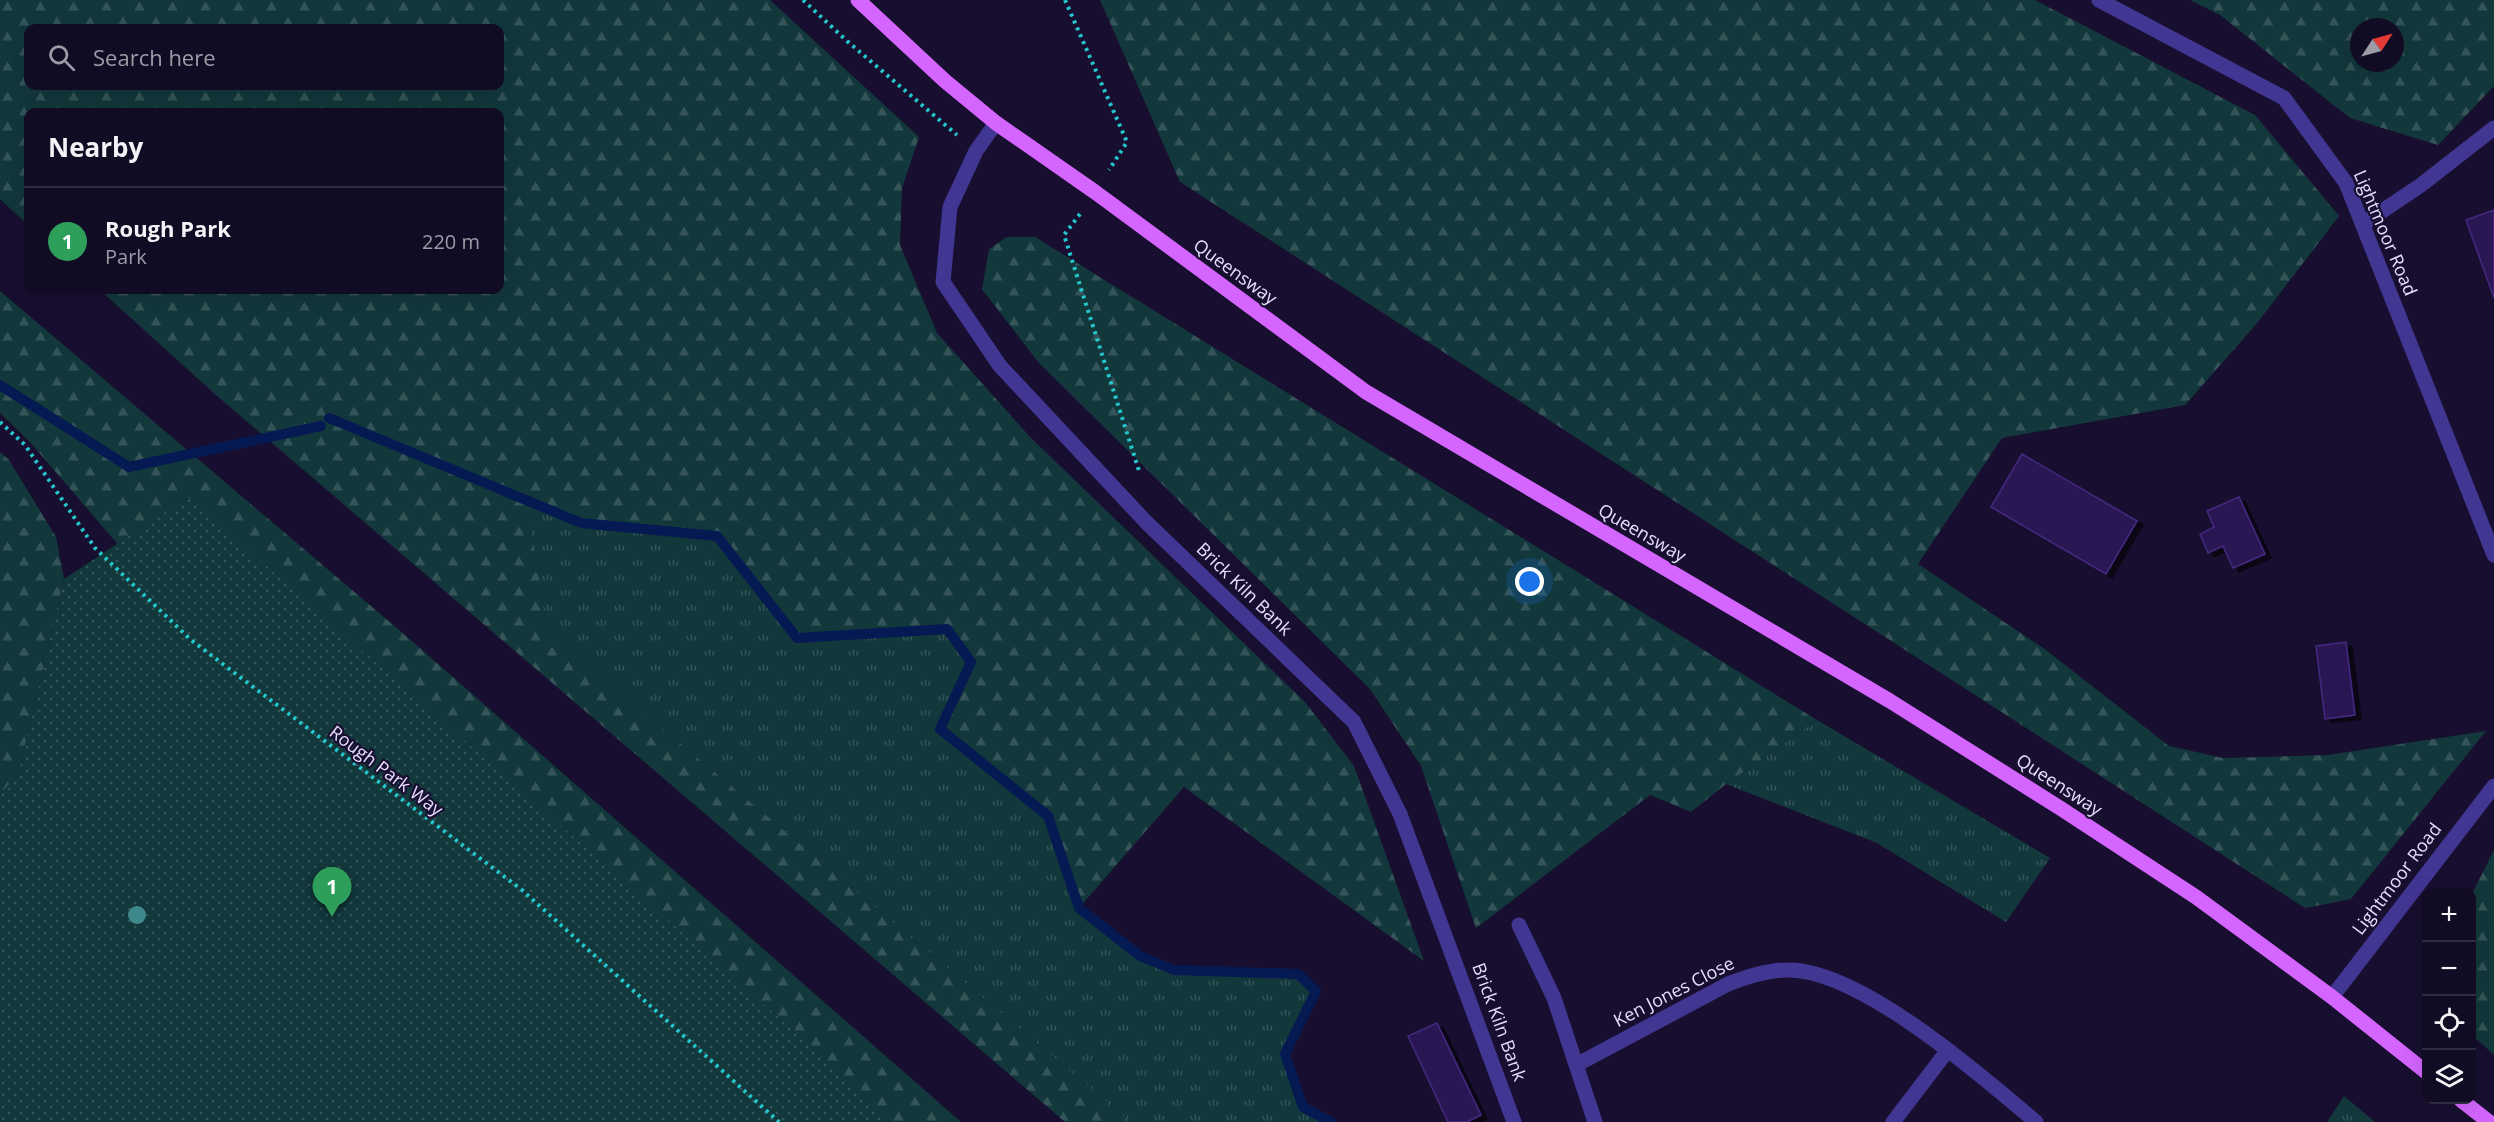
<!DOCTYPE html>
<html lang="en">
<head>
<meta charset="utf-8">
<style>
  body { margin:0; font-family:"Open Sans",sans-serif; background:#1f1931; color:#f1f3f6 }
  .controls { position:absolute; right:18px; bottom:18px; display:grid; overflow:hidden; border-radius:12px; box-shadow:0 6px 24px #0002 }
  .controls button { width:54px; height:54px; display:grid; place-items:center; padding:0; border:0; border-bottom:2px solid #312b41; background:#120b24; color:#f1f3f6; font:30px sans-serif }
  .compass { position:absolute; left:2350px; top:18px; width:54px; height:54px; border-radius:50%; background:#120b24; box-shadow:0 6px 24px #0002; rotate:54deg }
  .you { position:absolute; left:1530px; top:582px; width:21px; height:21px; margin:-15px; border:4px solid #fff; border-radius:50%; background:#1a73e8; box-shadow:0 0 0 9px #1a73e833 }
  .badge { display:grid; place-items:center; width:39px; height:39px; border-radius:50%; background:#0acfff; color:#fff; font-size:20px; font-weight:700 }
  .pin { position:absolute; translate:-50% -50px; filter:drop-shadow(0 2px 3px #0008) }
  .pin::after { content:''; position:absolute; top:32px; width:21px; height:18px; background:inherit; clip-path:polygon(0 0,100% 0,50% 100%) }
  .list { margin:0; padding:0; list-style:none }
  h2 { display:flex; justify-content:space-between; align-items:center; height:78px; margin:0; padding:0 24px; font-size:26px }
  h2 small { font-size:20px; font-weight:400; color:#9c9ba6 }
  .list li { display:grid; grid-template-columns:39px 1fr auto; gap:18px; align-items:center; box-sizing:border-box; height:108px; padding:0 24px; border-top:2px solid #312b41 }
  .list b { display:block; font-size:22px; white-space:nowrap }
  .list p { margin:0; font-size:20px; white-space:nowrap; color:#9c9ba6 }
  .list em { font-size:20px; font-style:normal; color:#9c9ba6 }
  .icon { flex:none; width:33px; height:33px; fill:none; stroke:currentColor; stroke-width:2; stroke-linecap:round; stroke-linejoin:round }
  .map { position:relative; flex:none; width:2494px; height:1122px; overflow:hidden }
  .search { position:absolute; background:#120b24; box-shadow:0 6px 24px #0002; left:24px; top:24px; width:480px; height:66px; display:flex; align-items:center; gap:15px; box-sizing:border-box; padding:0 21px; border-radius:12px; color:#9c9ba6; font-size:22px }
  .panel { position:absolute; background:#120b24; box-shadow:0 6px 24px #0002; left:24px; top:108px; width:480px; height:186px; border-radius:12px }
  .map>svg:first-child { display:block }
  .grass { fill:url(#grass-tufts) }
  .forest { fill:url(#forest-firs); fill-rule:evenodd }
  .park { fill:url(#park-dots) }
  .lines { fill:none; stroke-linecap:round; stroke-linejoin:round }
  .stream { stroke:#051a53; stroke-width:10 }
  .building { fill:#2b1953; stroke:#432981; stroke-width:1.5; filter:url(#shadow) }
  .path { stroke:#24c7cd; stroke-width:4; stroke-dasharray:3 4.5; stroke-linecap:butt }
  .minor { stroke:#423693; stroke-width:15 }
  .major { stroke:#d465ff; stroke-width:15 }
  .tree { fill:#3d898c }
  .labels { text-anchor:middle; stroke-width:4.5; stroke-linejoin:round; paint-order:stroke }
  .street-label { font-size:18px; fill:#e5deff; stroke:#180f30 }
</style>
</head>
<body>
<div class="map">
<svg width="2494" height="1122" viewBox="0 0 2494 1122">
  <defs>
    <pattern id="grass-tufts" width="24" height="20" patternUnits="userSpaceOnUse" patternTransform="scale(1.5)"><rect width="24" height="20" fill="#12383b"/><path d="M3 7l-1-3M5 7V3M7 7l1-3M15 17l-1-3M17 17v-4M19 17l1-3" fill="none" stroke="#345458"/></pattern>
    <pattern id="forest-firs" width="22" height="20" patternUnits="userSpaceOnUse" patternTransform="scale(1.5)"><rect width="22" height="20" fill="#12383b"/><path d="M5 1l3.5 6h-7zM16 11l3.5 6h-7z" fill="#345458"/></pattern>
    <pattern id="park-dots" width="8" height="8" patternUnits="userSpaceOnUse" patternTransform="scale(1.5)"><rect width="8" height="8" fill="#12383b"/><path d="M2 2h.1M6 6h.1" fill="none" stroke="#345458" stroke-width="1.8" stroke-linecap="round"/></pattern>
    <filter id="shadow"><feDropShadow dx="6" dy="4" stdDeviation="0" flood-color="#0009"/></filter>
  </defs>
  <rect width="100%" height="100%" fill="#180f30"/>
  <!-- grass -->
  <path class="grass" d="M526 500 581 523 717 536 797 638 947 629 971 662 940 729 1048 816 1079 909 1140 956 1174 970 1298 974 1316 991 1285 1054 1303 1107 1331 1122H1130L547 631Z
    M1817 720 2050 858 2006 922 1877 843 1726 784Z
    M2344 1096 2375 1122H2327Z"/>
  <!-- forest -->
  <path class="forest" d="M0 0H770L919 137 902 188 900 245 937 333 1030 437 1305 702 1354 766 1424 961 1184 787 1079 908 1048 816 940 729 971 662 947 629 797 638 717 536 581 523 527 500 547 631 1130 1122H1065L216 395 100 290H500V112H28V225L0 199ZM28 28H500V86H28Z
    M1100 0H2035L2255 115 2339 216 2258 322 2185 405 2002 438 1918 564 2046 650 2169 746 2223 758 2328 755 2486 731 2351 899 2305 908 1180 182Z
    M2190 0H2494V86L2438 145 2350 118 2220 15ZM2359 27H2395V63H2359Z
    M1007 237H1035L1817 720 1726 784 1691 812 1650 795 1476 928 1421 766 1370 689 1039 363 982 289 989 249Z
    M0 291 398 629 961 1122H797L139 569 29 441 0 413Z
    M0 452 9 460 56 537 64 579 18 775 0 794Z
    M2494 850V1055L2472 1035V894Z"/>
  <!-- park -->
  <path class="park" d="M188 497 803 1039 886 1122H0V794L18 775 64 579Z"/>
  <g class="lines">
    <!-- stream -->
    <path class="stream" d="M0 385 129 467 321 426
      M329 418 581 523 717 536 797 638 947 629 971 662 940 729 1048 816 1079 908 1140 956 1174 970 1298 974 1316 991 1285 1054 1303 1107 1331 1122"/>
  </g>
  <!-- building -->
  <path class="building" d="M2494 210V298L2466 220Z
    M2022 454 2137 521 2106 574 1991 507Z
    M2239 497 2265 554 2233 568 2223 546 2208 553 2200 534 2214 527 2207 511Z
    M2346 642 2355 715 2325 719 2316 646Z
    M1437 1023 1481 1115 1467 1122H1448L1408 1036Z"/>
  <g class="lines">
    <!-- path -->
    <path class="path" d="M803 0 847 41 957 135
      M1065 0 1127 142 1109 170
      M1080 214 1064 235 1140 474
      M0 422 25 445 95 548 191 640 522 890 779 1122"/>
    <!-- minor -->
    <path class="minor" d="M2099 0 2284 98 2346 183 2494 555
      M996 123 976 151 950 207 943 282 1000 366 1146 522 1354 722 1400 814 1514 1122
      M2363 224 2421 185 2494 128
      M1519 925 1554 998 1595 1122
      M2332 997 2494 786
      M1576 1065 1728 984C1746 977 1766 970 1786 970 1857 967 1982 1076 2036 1122
      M1893 1122 1948 1050"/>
    <!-- major -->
    <path class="major" d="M858 0 945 81 996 123 1095 192 1366 392 1890 701 2060 808 2196 897 2332 997 2426 1072
      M2461 1100 2489 1122"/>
  </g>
  <!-- trees -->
  <circle class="tree" cx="137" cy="915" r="9"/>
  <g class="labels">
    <!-- street labels -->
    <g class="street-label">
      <text transform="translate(2385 233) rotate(67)" y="6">Lightmoor Road</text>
      <text transform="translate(1235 272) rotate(36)" y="6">Queensway</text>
      <text transform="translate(1642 533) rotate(30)" y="6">Queensway</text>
      <text transform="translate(1244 589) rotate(44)" y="6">Brick Kiln Bank</text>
      <text transform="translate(386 771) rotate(37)" y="6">Rough Park Way</text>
      <text transform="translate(2059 785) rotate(33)" y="6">Queensway</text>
      <text transform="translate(2397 879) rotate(-53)" y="6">Lightmoor Road</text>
      <text transform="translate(1674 992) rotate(-27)" y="6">Ken Jones Close</text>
      <text transform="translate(1499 1022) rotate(70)" y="6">Brick Kiln Bank</text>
    </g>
  </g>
</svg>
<div class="controls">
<button>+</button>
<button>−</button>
<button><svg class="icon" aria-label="locate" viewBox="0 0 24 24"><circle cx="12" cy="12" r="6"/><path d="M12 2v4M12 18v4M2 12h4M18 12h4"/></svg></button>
<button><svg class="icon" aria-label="layers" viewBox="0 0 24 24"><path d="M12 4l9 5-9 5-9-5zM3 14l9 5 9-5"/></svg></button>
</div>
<svg class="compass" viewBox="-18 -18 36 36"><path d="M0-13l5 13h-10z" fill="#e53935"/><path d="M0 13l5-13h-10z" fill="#9c9ba6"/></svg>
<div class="you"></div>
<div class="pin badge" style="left:332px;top:917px;background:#2e9e5b">1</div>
<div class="search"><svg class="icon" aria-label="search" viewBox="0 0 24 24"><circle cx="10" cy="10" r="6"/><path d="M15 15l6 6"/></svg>Search here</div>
<section class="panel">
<h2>Nearby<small></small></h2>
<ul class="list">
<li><span class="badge" style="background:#2e9e5b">1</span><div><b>Rough Park</b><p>Park</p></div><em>220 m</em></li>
</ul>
</section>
</div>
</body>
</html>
